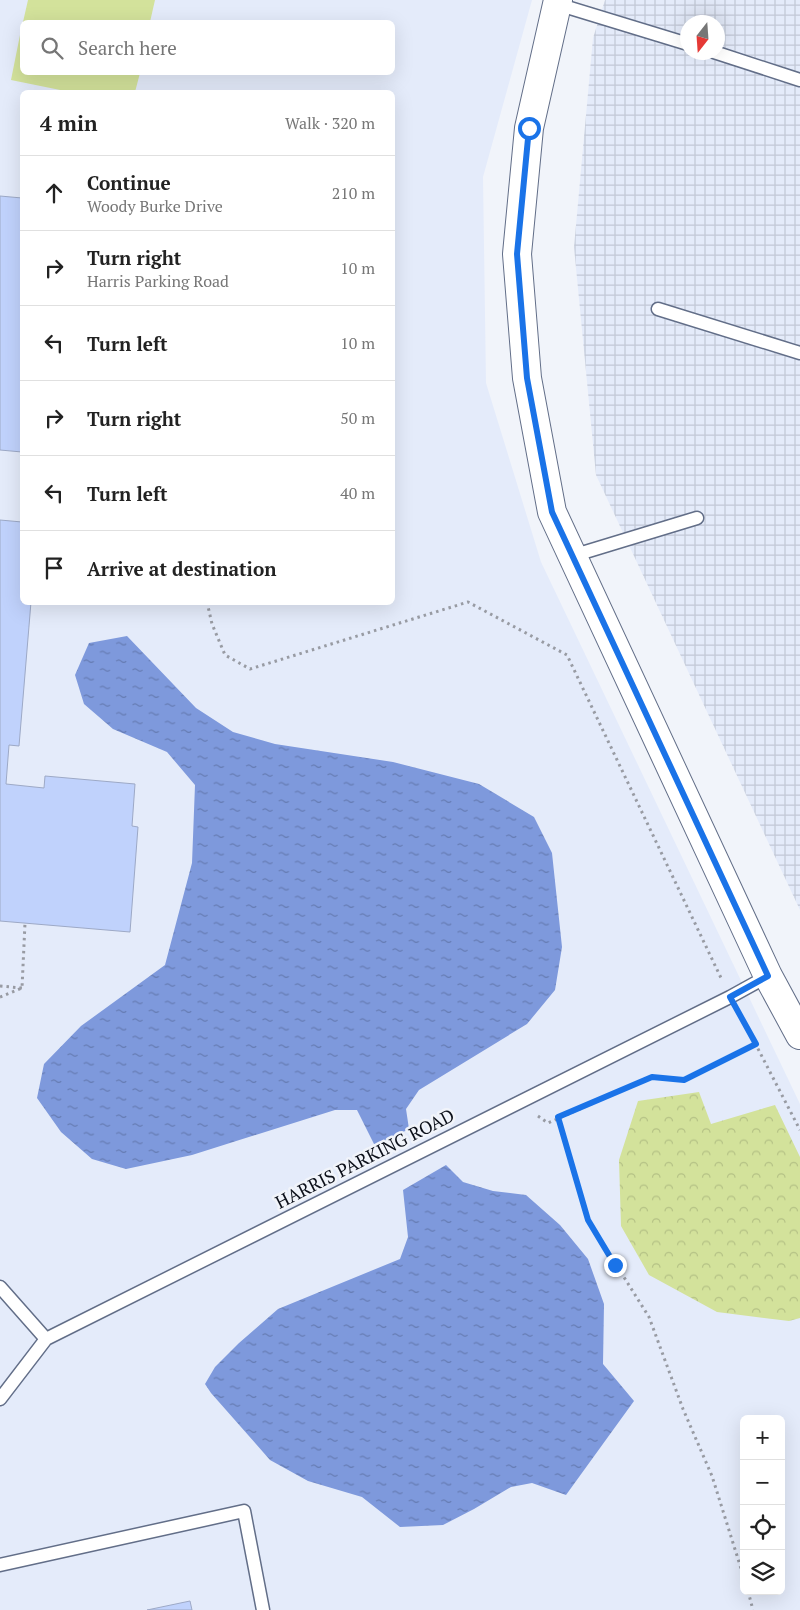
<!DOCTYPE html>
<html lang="en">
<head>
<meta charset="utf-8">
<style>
  body { margin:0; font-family:"PT Serif",serif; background:#f2f2f2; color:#222 }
  .controls { position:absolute; right:15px; bottom:15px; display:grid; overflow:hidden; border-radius:8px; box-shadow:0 5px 20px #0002 }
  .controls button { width:45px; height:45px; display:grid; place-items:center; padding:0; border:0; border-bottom:1px solid #e0e0e0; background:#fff; color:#222; font:25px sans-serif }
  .compass { position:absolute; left:680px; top:15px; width:45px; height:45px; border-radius:50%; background:#fff; box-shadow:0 5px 20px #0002; rotate:197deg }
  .stop { position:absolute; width:15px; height:15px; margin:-11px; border:4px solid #1a73e8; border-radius:50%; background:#fff }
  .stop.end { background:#1a73e8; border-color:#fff; box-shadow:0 1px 5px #0008 }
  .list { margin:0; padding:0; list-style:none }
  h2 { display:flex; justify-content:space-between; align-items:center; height:65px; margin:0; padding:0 20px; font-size:21px }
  h2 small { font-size:16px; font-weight:400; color:#767676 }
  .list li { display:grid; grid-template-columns:32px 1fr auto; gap:15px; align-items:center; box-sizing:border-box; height:75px; padding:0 20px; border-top:1px solid #e0e0e0 }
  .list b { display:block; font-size:19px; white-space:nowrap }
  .list p { margin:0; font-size:16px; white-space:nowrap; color:#767676 }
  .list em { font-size:16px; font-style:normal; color:#767676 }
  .icon { flex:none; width:28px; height:28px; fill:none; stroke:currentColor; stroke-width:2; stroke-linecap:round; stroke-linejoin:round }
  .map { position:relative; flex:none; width:800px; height:1610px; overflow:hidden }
  .search { position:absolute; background:#fff; box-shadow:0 5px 20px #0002; left:20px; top:20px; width:375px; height:55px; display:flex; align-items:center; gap:12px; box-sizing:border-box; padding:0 18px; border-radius:8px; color:#767676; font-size:19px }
  .panel { position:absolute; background:#fff; box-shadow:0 5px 20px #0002; left:20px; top:90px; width:375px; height:515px; border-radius:8px }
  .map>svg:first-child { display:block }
  .built { fill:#e4ebfa; fill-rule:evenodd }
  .industrial { fill:url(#industrial-grid); fill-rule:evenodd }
  .grass { fill:#d3e29b }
  .forest { fill:url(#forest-crowns) }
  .water { fill:url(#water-ripples) }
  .building { fill:#c0d2fc; stroke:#9da9c6 }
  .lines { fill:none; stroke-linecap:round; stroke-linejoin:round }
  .lane-casing { stroke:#626e88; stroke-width:15 }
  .secondary-casing { stroke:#626e88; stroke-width:30 }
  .path { stroke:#989ba3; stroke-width:3; stroke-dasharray:2.5 4; stroke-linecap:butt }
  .lane { stroke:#fff; stroke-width:12 }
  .secondary { stroke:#fff; stroke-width:28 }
  .route { stroke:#1a73e8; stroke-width:6 }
  .labels { text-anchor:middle; stroke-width:5; stroke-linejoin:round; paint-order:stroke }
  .street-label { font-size:18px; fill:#0b0f19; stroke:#f1f4fa }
</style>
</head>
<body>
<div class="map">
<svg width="800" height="1610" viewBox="0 0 800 1610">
  <defs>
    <pattern id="industrial-grid" width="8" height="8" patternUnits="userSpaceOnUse" patternTransform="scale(1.25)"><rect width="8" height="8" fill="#e4ebfa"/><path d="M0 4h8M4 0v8" fill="none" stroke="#c2c8d6"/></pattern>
    <pattern id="forest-crowns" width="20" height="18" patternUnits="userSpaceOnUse" patternTransform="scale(1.25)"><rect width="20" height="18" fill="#d3e29b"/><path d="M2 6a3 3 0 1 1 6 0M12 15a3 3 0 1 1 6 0" fill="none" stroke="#b4c185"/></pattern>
    <pattern id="water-ripples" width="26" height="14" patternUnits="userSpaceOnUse" patternTransform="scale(1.25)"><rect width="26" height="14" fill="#7e99dc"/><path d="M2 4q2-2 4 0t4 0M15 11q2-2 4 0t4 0" fill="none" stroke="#657bb2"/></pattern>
  </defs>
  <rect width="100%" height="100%" fill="#f1f4fa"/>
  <!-- built -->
  <path class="built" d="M0 0H532L483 177 486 383 541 562 800 1104V1610H0ZM22 22H392V72H22ZM22 92H392V602H22ZM744 1419H781V1591H744Z"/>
  <!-- industrial -->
  <path class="industrial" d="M605 0H800V910L596 475 574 247 593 38ZM688 22H718V52H688Z"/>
  <!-- grass -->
  <path class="grass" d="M28 0H155L150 22H23Z
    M22 25V72L140 73 135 92H70L11 80Z"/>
  <!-- forest -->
  <path class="forest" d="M699 1092 711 1124 775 1105 800 1157V1318L789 1321 717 1312 649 1275 621 1226 619 1160 638 1101Z"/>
  <!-- water -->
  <path class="water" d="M127 636 196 708 233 732 275 744 393 762 479 784 534 817 552 853 562 947 555 990 527 1024 419 1090 406 1109 409 1129 375 1146 357 1110H335L192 1155 126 1169 92 1159 61 1132 37 1098 44 1064 81 1026 165 965 192 863 195 785 167 752 113 729 84 704 75 675 89 643Z
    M446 1165 463 1182 493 1191 526 1195 560 1225 588 1259 604 1304 603 1364 634 1401 566 1495 532 1483 511 1487 474 1509 443 1525 400 1527 362 1497 308 1481 270 1460 211 1393 205 1384 215 1367 239 1343 278 1309 400 1259 408 1237 403 1190Z"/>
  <!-- building -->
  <path class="building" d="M0 196 22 198V452L0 450Z
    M0 520 22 522V602H31L19 746 9 745 6 784 44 788 45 776 135 784 132 826 138 827 130 932 0 921Z
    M190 1601 192 1610H147Z"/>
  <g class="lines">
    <defs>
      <path id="lane" d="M557 4 688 44
        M714 52 800 80
        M658 309 800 353
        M572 556 697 518
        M0 1287 46 1339
        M0 1399 46 1339 730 997 768 976
        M0 1565 244 1511 263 1610"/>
      <path id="secondary" d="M558 0 529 128 517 254 527 378 552 512 768 976 800 1035"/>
    </defs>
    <!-- lane casing -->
    <use href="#lane" class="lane-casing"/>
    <!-- secondary casing -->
    <use href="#secondary" class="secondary-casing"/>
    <!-- path -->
    <path class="path" d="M207 602 212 624 225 655 250 669 468 602 567 655 722 980
      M0 986 22 988
      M0 997 22 988 25 923
      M740 1014 800 1130
      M538 1116 548 1123 652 1077 684 1079 756 1044
      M557 1117 588 1220 649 1317 683 1409 712 1476 744 1578
      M748 1591 753 1610"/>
    <!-- lane -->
    <use href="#lane" class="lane"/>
    <!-- secondary -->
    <use href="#secondary" class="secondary"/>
  </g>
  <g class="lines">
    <!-- route -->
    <path class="route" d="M529 128 517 254 527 378 552 512 768 976 730 997 756 1044 684 1080 652 1077 558 1117 588 1220 615 1265"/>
  </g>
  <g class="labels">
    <!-- street labels -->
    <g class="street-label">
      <text transform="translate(365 1159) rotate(-27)" y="6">HARRIS PARKING ROAD</text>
    </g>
  </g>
</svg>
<div class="controls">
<button>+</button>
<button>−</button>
<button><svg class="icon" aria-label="locate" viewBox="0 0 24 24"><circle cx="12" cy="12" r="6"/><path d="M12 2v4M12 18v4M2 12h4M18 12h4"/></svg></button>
<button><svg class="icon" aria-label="layers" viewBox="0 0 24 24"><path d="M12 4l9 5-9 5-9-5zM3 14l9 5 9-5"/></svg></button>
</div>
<svg class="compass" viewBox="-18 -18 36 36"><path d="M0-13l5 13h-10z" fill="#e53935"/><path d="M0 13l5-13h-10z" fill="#767676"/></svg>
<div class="stop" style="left:529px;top:128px"></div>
<div class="stop end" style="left:615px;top:1265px"></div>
<div class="search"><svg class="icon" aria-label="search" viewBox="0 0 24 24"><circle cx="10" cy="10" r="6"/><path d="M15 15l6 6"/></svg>Search here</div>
<section class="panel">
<h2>4 min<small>Walk · 320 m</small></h2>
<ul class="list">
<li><svg class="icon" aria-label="ahead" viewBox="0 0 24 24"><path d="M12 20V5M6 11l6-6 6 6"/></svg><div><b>Continue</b><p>Woody Burke Drive</p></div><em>210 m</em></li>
<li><svg class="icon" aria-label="right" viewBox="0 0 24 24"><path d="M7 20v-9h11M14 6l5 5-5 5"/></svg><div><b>Turn right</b><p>Harris Parking Road</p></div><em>10 m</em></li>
<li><svg class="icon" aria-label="left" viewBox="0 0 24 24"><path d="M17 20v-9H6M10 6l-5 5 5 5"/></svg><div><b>Turn left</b></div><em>10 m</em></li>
<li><svg class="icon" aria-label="right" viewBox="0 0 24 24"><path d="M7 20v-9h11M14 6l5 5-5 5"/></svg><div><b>Turn right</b></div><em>50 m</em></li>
<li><svg class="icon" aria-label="left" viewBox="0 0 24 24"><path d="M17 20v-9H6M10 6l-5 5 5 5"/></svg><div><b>Turn left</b></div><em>40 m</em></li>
<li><svg class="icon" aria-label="arrive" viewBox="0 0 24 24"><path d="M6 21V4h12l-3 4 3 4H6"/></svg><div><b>Arrive at destination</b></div></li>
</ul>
</section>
</div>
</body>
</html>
